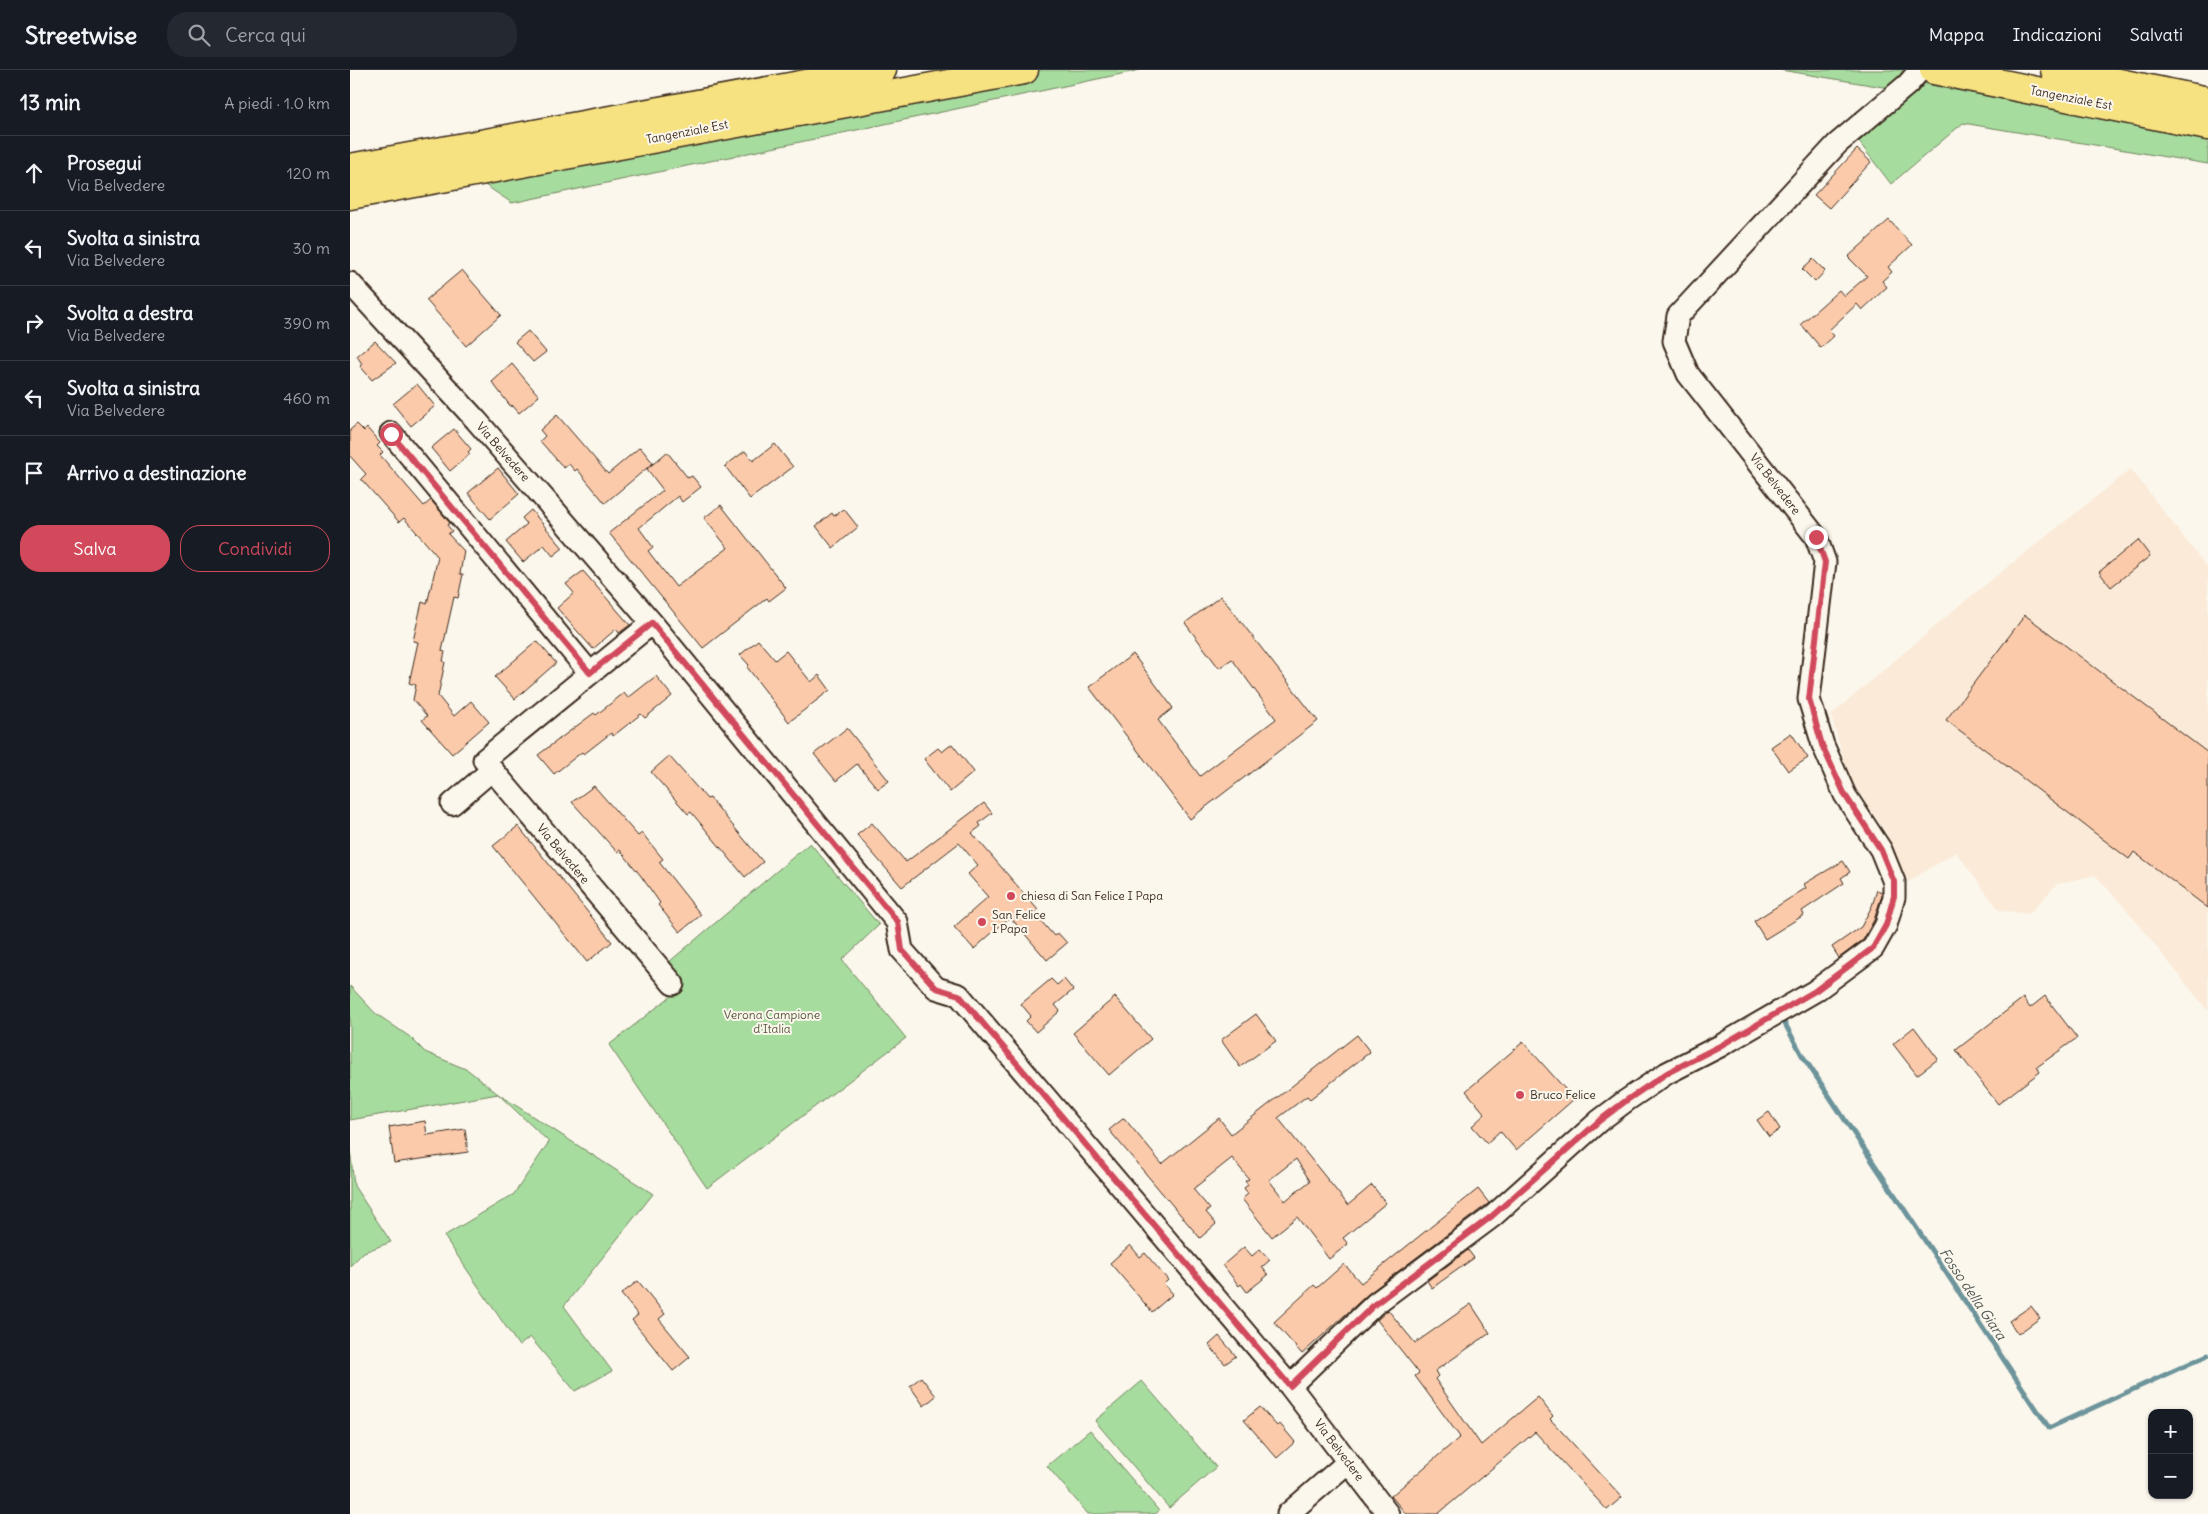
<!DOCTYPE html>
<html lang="it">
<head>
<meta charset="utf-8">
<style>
  body { margin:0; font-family:Delius,sans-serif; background:#242831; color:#f1f3f6 }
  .controls { position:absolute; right:15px; bottom:15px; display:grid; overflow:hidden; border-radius:10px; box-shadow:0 1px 4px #0004 }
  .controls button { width:45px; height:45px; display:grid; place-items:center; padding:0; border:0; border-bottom:1px solid #363941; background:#171b24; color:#f1f3f6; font:25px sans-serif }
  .stop { position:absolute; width:15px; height:15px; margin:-11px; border:4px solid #d1495b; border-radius:50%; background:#fff }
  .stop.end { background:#d1495b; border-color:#fff; box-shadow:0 1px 5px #0008 }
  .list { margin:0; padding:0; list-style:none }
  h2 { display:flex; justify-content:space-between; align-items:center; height:65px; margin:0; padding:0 20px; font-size:21px }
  h2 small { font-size:16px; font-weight:400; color:#9ea1a6 }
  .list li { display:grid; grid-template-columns:32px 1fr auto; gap:15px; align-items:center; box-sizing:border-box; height:75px; padding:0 20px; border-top:1px solid #363941 }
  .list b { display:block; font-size:19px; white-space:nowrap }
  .list p { margin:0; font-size:16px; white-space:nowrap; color:#9ea1a6 }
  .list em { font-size:16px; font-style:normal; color:#9ea1a6 }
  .actions { display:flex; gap:10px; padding:15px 20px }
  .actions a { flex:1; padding:11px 0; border:1px solid #d1495b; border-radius:20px; text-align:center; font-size:18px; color:#d1495b }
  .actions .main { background:#d1495b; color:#fff }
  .icon { flex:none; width:28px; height:28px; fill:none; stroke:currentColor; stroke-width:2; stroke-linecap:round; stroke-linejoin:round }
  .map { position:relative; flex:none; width:1858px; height:1444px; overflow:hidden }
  header { display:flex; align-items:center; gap:30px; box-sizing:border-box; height:70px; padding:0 25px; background:#171b24; border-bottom:1px solid #363941 }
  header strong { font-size:24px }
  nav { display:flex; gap:28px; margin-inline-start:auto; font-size:18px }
  .search { width:350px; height:45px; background:#242831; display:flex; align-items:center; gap:12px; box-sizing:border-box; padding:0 18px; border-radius:20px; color:#9ea1a6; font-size:19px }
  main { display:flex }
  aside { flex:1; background:#171b24 }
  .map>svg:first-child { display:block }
  .built { fill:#fbead8 }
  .green { fill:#a7dc9f; stroke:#71835e }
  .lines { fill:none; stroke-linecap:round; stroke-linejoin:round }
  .stream { stroke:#6d949b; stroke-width:5 }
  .building { fill:#fbcaab; stroke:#3b2a1e; fill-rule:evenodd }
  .minor-casing { stroke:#3b2a1e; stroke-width:25 }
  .highway-casing { stroke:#3b2a1e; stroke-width:31 }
  .minor { stroke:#fbf7ec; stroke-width:21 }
  .highway { stroke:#f7e281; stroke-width:28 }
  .route { stroke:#d1495b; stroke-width:6 }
  .poi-dot { fill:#d1495b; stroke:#fbf7ec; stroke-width:2 }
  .labels { text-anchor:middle; stroke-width:4; stroke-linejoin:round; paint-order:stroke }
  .street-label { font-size:12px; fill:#3b2a1e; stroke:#fbf7ec }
  .poi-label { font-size:12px; fill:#3b2a1e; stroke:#fbf7ec; text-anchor:start }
  .park-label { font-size:12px; fill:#56563e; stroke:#fbf7ec }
  .water-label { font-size:14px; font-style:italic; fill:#505652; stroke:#fbf7ec }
</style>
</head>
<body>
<header>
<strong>Streetwise</strong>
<div class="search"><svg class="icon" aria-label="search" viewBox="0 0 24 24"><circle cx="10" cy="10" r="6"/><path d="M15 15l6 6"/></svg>Cerca qui</div>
<nav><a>Mappa</a><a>Indicazioni</a><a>Salvati</a></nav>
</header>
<main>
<aside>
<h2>13 min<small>A piedi · 1.0 km</small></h2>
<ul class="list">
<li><svg class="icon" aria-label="ahead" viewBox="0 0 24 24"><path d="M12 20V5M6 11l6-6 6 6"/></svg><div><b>Prosegui</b><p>Via Belvedere</p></div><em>120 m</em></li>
<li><svg class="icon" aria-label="left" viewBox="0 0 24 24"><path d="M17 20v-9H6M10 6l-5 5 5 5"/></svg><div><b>Svolta a sinistra</b><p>Via Belvedere</p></div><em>30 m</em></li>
<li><svg class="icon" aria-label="right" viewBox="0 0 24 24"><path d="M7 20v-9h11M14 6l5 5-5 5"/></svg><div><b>Svolta a destra</b><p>Via Belvedere</p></div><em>390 m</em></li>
<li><svg class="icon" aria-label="left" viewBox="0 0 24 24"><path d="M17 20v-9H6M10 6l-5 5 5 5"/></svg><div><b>Svolta a sinistra</b><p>Via Belvedere</p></div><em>460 m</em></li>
<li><svg class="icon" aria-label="arrive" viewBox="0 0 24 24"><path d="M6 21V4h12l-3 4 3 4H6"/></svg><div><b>Arrivo a destinazione</b></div></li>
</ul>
<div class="actions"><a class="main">Salva</a><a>Condividi</a></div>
</aside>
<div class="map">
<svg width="1858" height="1444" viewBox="0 0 1858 1444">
  <rect width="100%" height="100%" fill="#fbf7ec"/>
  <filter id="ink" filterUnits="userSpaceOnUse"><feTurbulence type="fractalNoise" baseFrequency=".02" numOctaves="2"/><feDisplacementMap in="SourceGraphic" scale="10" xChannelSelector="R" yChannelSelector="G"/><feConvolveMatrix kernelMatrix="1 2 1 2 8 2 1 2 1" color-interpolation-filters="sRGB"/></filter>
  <g filter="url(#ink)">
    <!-- built -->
    <path class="built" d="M1781 399 1858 499V941L1776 839 1745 805 1707 814 1679 844 1649 840 1606 782 1558 812 1536 763 1499 708 1481 645 1610 535Z"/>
    <!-- green -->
    <path class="green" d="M660 0H790L162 133 126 109Z
      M1431 0H1557L1539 18Z
      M1571 13 1858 70V94L1613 53 1541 114 1509 72 1557 24Z
      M460 773 529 855 492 890 556 968 357 1118 259 975 335 915 319 892Z
      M0 916 25 943 60 967 75 982 118 1000 148 1024 303 1124 214 1236 262 1301 225 1321 180 1267 169 1276 94 1166 164 1124 199 1072 148 1024 0 1050Z
      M0 1076 4 1116 41 1172 14 1182 0 1196Z
      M792 1311 866 1397 819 1438 745 1351Z
      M740 1360 809 1441 805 1444H738L697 1396Z"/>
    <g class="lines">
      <!-- stream -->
      <path class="stream" d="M1435 954 1452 985 1699 1358 1858 1285"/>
    </g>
    <!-- building -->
    <path class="building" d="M1507 79 1521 92 1479 138 1464 125Z
      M1539 150 1562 175 1538 197 1542 202 1532 211 1537 217 1512 240 1507 234 1479 260 1484 266 1471 278 1451 254 1489 220 1494 226 1517 206 1498 187Z
      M1463 189 1475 201 1465 212 1452 199Z
      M112 200 151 245 116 276 76 230Z
      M178 261 196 282 183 292 165 272Z
      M25 271 46 293 22 310 10 296 12 294 7 286Z
      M162 294 189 326 169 343 162 335 161 337 142 312Z
      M67 314 85 336 61 356 43 334Z
      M207 345 258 404 290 377 303 393 255 433 227 399 225 401 219 394 214 398 190 371 195 366 190 360Z
      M7 354 14 361 17 358 30 373 27 376 33 382 30 385 74 436 81 430 100 453 97 455 102 461 98 464 114 481 110 504H113L108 528 104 527 92 581 95 582 93 591 95 592 88 626 104 646 121 631 139 652 102 684 72 650 77 646 63 630 66 615 59 613 68 572 63 571 72 532 77 534 88 487 54 448 49 452 11 409 16 404 0 386V360Z
      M104 359 121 379 118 382 120 384 100 401 81 378Z
      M425 374 443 397 400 429 375 396 395 381 403 391Z
      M317 382 338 408 342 406 351 417 332 432 328 426 289 458 303 477 298 481 326 517 378 478 354 448 371 435 436 518 419 531 417 528 353 578 259 463 313 420 297 399Z
      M148 398 169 424 140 449 118 423Z
      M494 439 508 457 483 478 466 456 482 443 484 446Z
      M181 440 213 478 203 486 194 475 173 492 156 472 177 454 172 448Z
      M1788 470 1800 486 1761 517 1749 502Z
      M233 501 280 555 269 563 266 559 243 579 207 538 224 523 216 514Z
      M871 526 968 651 840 749 739 617 783 584 823 638 808 650 850 706 926 649 882 589 869 598 835 553Z
      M1675 545 1858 683V838L1784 782 1779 789 1596 650Z
      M408 570 425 590 436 581 461 612 469 605 480 620 439 652 397 597 399 595 390 585Z
      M187 571 206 593 165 629 145 607Z
      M306 606 322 626 295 648 291 644 263 666 261 663 234 684 232 682 204 704 188 685 244 643 246 645 274 623 278 628Z
      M497 658 539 711 528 719 507 694 486 711 464 684Z
      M1441 663 1458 688 1438 701 1421 677Z
      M602 674 624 702 600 722 574 689 588 678 592 682Z
      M319 686 357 729 360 728 413 792 395 807 341 742 338 744 301 702Z
      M244 716 288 766 292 763 313 789 309 792 351 845 330 862 308 835 310 833 291 806 270 780 267 782 222 732Z
      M634 733 642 743 629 753 631 756 622 763 688 840 684 843 704 866 708 863 717 873 697 890 660 847 624 879 604 857 638 827 618 804 628 795 609 773 552 817 507 765 522 753 556 792Z
      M168 756 262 872 237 892 143 776Z
      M1493 791 1500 802 1491 808 1494 813 1452 841 1454 845 1415 869 1404 851 1456 818 1454 814Z
      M1527 820 1532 822V825L1524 850 1513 870 1489 888 1482 877 1511 857 1522 836Z
      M701 909 707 915 714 909 723 920 705 935 710 941 686 962 676 951 681 946 671 934Z
      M1695 926 1727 968 1687 997 1690 1002 1648 1034 1606 980 1673 928 1680 938Z
      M765 927 801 969 759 1005 723 963Z
      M906 944 926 971 890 997 871 970Z
      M1564 957 1588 989 1567 1005 1543 974Z
      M1007 965 1020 982 960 1029 957 1026 928 1048 998 1135 1022 1115 1036 1133 993 1168 998 1174 979 1189 947 1147 922 1167 892 1129 898 1124 894 1118 898 1115 895 1111 899 1109 882 1088 843 1119 860 1139 856 1142 866 1154 850 1168 759 1060 774 1048 812 1094 869 1048 881 1064ZM946 1089 960 1111 935 1131 919 1110Z
      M1173 972 1224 1029 1166 1080 1150 1061 1137 1073 1122 1056 1135 1044 1116 1021Z
      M1419 1042 1430 1059 1419 1067 1407 1050Z
      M75 1051 77 1065 115 1059 118 1082 44 1093 39 1057Z
      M1128 1119 1139 1133 1018 1224 952 1284 924 1252 964 1215 967 1218 994 1194 1011 1213Z
      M780 1175 790 1187 795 1183 818 1210 814 1214 823 1224 802 1242 760 1193Z
      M894 1177 902 1186 910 1179 920 1190 912 1197 918 1205 897 1222 891 1214 889 1216 873 1195Z
      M1118 1180 1124 1188 1082 1218 1077 1211Z
      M288 1211 315 1244 309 1249 340 1287 323 1301 282 1250 288 1245 271 1224Z
      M1121 1234 1140 1263 1085 1301 1088 1306 1085 1309 1131 1375 1188 1327 1203 1346 1200 1349 1272 1427 1257 1440 1185 1362 1088 1444H1056L1041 1426 1110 1367 1065 1306 1069 1303 1027 1250 1038 1240 1065 1273Z
      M1681 1236 1690 1248 1668 1264 1659 1251Z
      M869 1266 886 1286 875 1294 859 1275Z
      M571 1307 586 1326 574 1336 560 1316Z
      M910 1337 927 1356 930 1354 945 1372 927 1388 894 1350Z"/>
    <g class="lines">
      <defs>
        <path id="minor" d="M0 213 126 350 302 553 547 852 552 880 586 918 609 925 940 1316 1038 1444
          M41 363 240 603
          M302 553 134 690 323 914
          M102 734 142 700
          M940 1316 1025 1234 1143 1146 1249 1051 1277 1030 1317 1003 1370 976 1465 921 1523 878 1536 855 1544 827V812L1531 780 1495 725 1473 675 1459 629 1475 492 1466 467 1338 304 1324 271 1328 246 1487 74 1558 14 1570 0
          M938 1444 998 1392"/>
        <path id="highway" d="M1584 0 1858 56
          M1705 0 1858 31
          M0 98 532 0
          M0 125 674 0"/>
      </defs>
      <!-- minor casing -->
      <use href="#minor" class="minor-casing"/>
      <!-- highway casing -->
      <use href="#highway" class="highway-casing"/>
      <!-- minor -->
      <use href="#minor" class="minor"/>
      <!-- highway -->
      <use href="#highway" class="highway"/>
    </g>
  </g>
  <g class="lines" filter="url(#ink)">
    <!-- route -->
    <path class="route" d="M41 364 240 603 302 553 548 852 552 880 586 918 609 925 940 1316 1025 1234 1142 1146 1249 1051 1277 1030 1317 1003 1370 976 1465 921 1523 878 1536 855 1544 826V812L1531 780 1495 725 1472 675 1459 629 1475 492 1466 467"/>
  </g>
  <!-- markers -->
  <g class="poi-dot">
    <circle cx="661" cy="826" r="5"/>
    <circle cx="632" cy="852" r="5"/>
    <circle cx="1170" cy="1025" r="5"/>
  </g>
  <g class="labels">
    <!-- street labels -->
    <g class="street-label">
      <text transform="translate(1721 28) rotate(11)" y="4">Tangenziale Est</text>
      <text transform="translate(337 62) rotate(-11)" y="4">Tangenziale Est</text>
      <text transform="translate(153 382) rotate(49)" y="4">Via Belvedere</text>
      <text transform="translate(1425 414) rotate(52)" y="4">Via Belvedere</text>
      <text transform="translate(213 784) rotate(50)" y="4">Via Belvedere</text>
      <text transform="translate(989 1380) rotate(53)" y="4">Via Belvedere</text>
    </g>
    <!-- poi labels -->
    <g class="poi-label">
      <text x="671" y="830">chiesa di San Felice I Papa</text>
      <text x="642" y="849">San Felice<tspan x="642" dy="14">I Papa</tspan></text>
      <text x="1180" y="1029">Bruco Felice</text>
    </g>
    <!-- park labels -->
    <g class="park-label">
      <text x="422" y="949">Verona Campione<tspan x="422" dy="14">d'Italia</tspan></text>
    </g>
    <!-- water labels -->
    <g class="water-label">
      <text transform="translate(1623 1224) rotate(56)" y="5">Fosso della Giara</text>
    </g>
  </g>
</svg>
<div class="controls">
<button>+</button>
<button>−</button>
</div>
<div class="stop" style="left:41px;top:364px"></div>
<div class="stop end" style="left:1466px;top:467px"></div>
</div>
</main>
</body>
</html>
